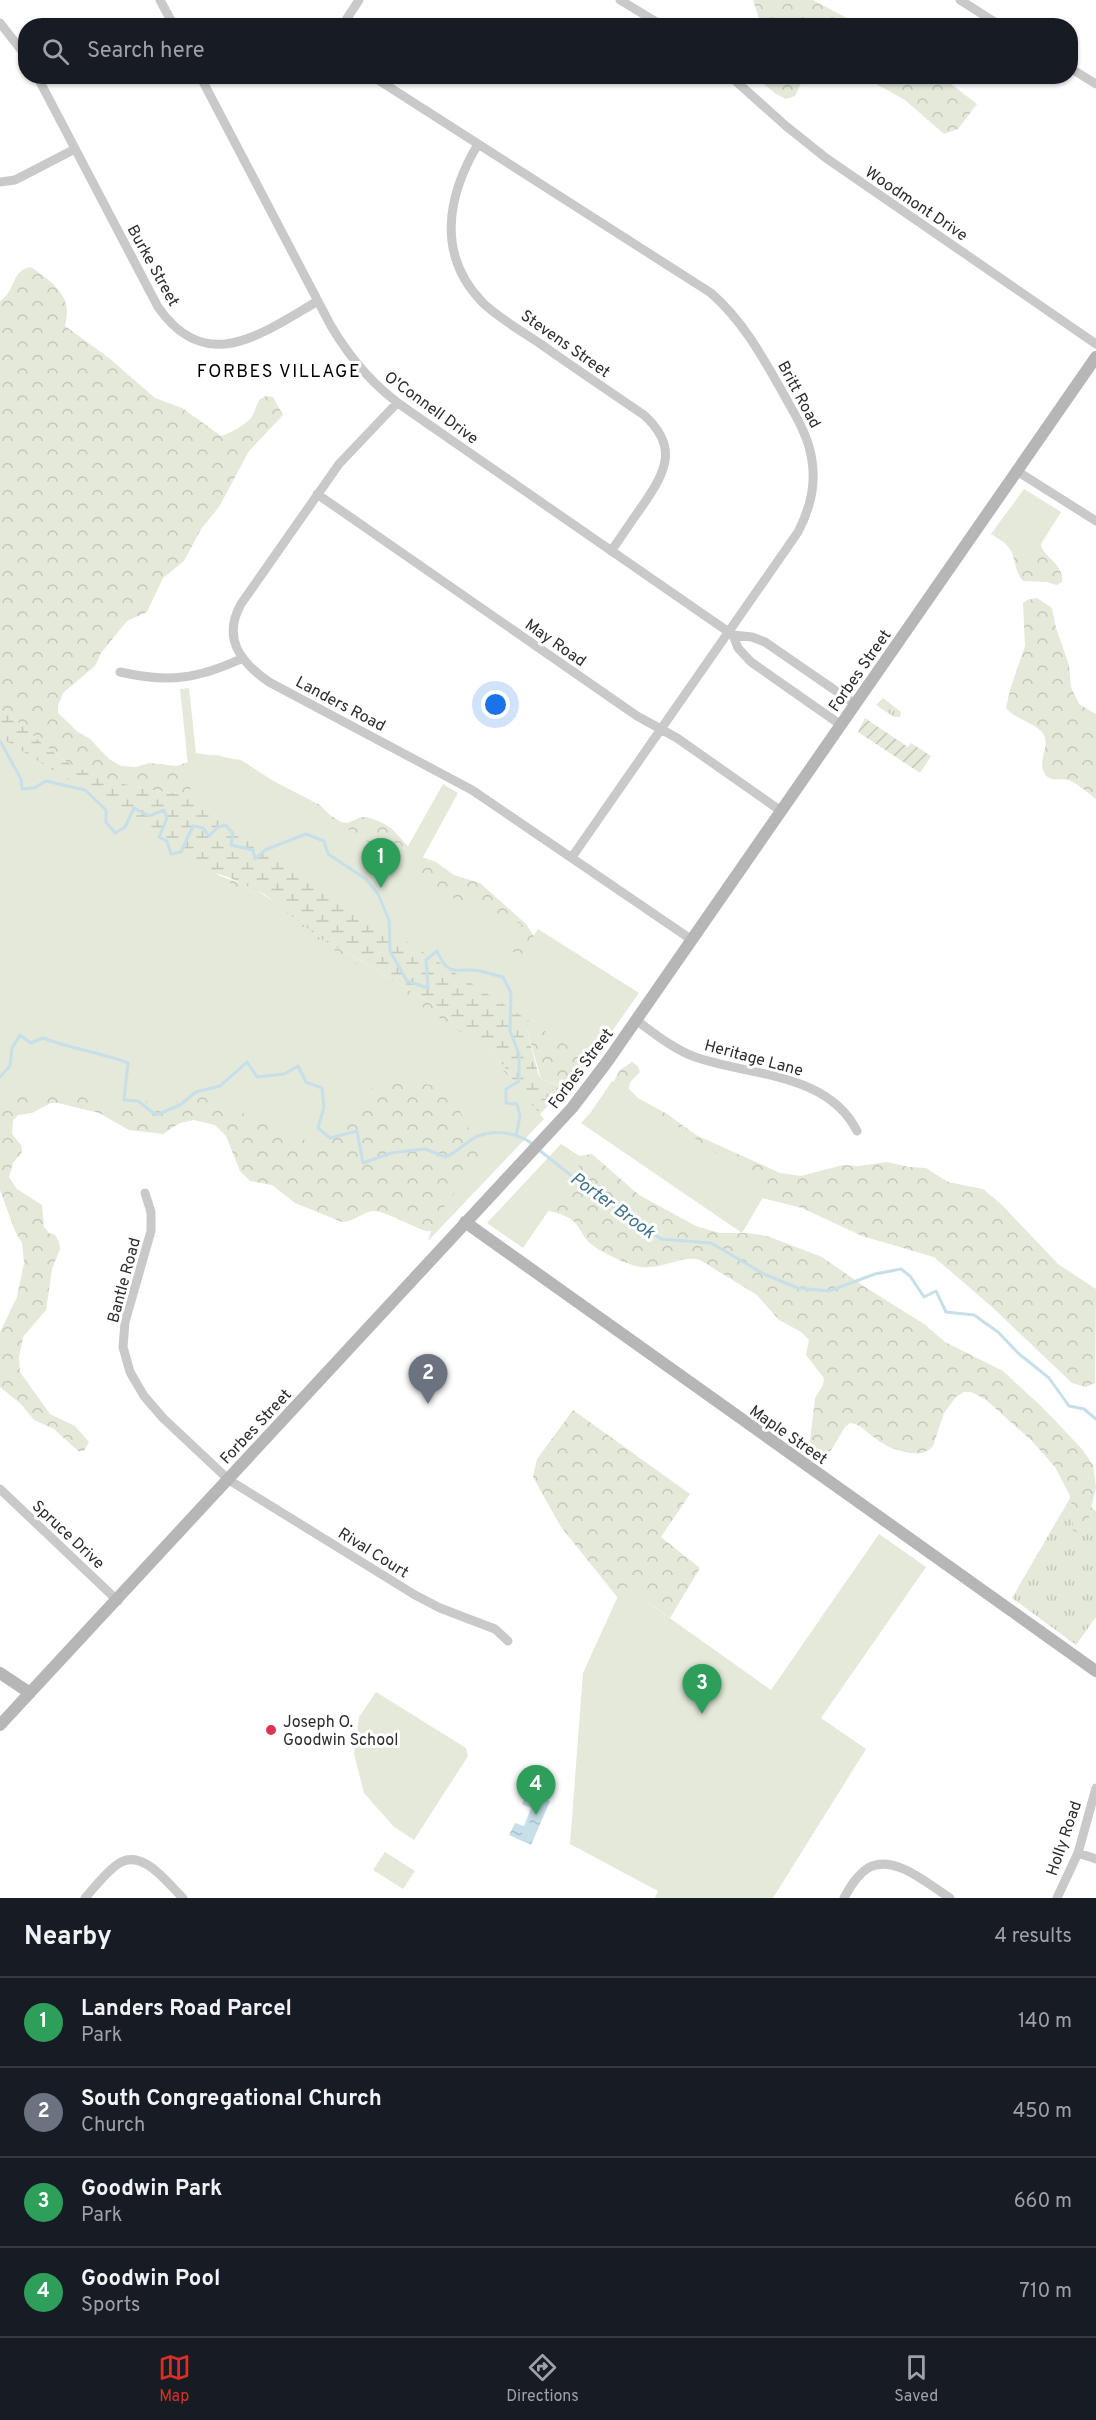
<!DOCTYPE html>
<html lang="en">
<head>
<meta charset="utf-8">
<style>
  body { margin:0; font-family:Overpass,sans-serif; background:#20242c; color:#f1f3f6 }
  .you { position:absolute; left:496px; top:705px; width:21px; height:21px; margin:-15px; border:4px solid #fff; border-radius:50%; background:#1a73e8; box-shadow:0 0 0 9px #1a73e833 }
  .badge { display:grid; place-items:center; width:39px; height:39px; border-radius:50%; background:#d93025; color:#fff; font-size:20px; font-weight:700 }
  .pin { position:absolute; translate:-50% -50px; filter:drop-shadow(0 2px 3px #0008) }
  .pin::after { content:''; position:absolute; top:32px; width:21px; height:18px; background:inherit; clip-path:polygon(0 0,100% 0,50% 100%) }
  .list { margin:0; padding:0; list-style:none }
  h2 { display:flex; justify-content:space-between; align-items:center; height:78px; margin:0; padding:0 24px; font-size:26px }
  h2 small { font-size:20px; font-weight:400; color:#9ea1a6 }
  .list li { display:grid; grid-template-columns:39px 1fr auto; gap:18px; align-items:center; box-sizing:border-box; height:90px; padding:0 24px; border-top:2px solid #363941 }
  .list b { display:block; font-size:22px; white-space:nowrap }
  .list p { margin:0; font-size:20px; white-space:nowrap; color:#9ea1a6 }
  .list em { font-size:20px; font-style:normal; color:#9ea1a6 }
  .icon { flex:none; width:33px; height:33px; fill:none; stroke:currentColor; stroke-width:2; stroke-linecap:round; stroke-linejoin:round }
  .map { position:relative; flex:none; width:1096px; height:1898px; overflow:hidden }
  .search { position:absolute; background:#171b24; box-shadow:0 2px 4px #0004; left:18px; right:18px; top:18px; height:66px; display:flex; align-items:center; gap:15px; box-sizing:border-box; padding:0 21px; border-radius:24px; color:#9ea1a6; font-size:22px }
  .sheet { height:438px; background:#171b24 }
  nav { display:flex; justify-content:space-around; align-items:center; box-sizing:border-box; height:84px; border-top:2px solid #363941; background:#171b24; font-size:16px; color:#9ea1a6 }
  nav a { display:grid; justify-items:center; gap:3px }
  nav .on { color:#d93025 }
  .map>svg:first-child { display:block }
  .grass { fill:url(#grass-tufts) }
  .forest { fill:url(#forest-crowns) }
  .wetland { fill:url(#wetland-marsh) }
  .park { fill:#e4e9da }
  .garden { fill:url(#garden-furrows) }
  .water { fill:url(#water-ripples) }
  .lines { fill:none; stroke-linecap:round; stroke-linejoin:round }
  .stream { stroke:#c7dfe9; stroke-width:3 }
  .street { stroke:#c9c9c9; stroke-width:9 }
  .secondary { stroke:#b6b6b6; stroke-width:12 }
  .poi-dot { fill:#dc3553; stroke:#fff; stroke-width:2 }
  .labels { text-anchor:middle; stroke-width:6; stroke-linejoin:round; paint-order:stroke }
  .street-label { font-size:16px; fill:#2c2c2c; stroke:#fff }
  .poi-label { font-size:16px; fill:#2c2c2c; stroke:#fff; text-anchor:start }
  .neighbourhood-label { font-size:18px; letter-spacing:1.5px; fill:#000; stroke:#fff }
  .water-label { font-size:18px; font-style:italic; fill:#3f748a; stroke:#fff }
</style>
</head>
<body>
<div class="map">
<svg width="1096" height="1898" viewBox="0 0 1096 1898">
  <defs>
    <pattern id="grass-tufts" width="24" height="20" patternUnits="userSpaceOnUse" patternTransform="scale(1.5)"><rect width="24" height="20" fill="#e4e9da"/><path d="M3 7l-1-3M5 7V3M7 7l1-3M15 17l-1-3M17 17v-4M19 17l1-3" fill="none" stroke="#c4c8bb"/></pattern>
    <pattern id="forest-crowns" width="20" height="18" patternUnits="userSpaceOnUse" patternTransform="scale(1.5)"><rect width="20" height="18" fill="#e4e9da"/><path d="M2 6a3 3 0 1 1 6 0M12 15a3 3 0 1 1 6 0" fill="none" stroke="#c4c8bb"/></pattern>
    <pattern id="wetland-marsh" width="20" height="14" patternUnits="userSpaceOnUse" patternTransform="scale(1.5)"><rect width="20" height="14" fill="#e4e9da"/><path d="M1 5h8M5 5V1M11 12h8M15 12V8" fill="none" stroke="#c4c8bb"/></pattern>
    <pattern id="garden-furrows" width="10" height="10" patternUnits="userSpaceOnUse" patternTransform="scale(1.5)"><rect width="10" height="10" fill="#e4e9da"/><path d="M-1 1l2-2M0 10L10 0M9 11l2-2" fill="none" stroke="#c4c8bb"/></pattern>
    <pattern id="water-ripples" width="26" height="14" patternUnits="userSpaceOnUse" patternTransform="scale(1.5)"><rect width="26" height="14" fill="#c7dfe9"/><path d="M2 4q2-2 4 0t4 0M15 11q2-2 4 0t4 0" fill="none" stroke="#abc0c8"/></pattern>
  </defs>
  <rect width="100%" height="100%" fill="#fff"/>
  <!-- grass -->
  <path class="grass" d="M883 698 901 712 900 717H894L876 705Z
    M1073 1493 1096 1511V1617L1076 1645 1012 1598Z"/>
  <!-- forest -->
  <path class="forest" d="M753 0H813L860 25H761Z
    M760 77V76L804 77 795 96 786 99 776 94 760 81Z
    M868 77H942L977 104 958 129 944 134 905 100 873 82Z
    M31 267C45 277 67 291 67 311 67 316 66 321 65 326L109 358 155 398 182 408 221 436C228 435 246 424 251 418 255 412 256 405 260 399L266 396 273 397 283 415 249 451 219 507 201 529 184 561 163 578 147 612 127 621 101 653 95 666 63 693 58 706V713L78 732 90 739 109 759 121 766 136 767 149 763 177 766 204 756 218 755 231 759 320 805 330 815 341 822 348 823 361 817H367L381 822 392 829 416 855 436 862 454 875 480 883 526 924 604 1040 587 1063 581 1075 568 1089 541 1079 527 1030V1007L193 794C160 795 96 780 69 763 44 748 24 725 0 709V301C16 292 11 269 31 267Z
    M1001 540 1040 543C1044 559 1064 563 1062 582L1057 585 1046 582 1023 581C1011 566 1019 554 1001 540Z
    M1037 598 1052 608 1056 628 1069 665 1071 687 1079 704 1096 714V799C1088 793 1078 784 1069 780 1059 777 1050 784 1044 772 1037 759 1053 743 1041 731 1031 721 1015 719 1006 708L1010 690 1025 646 1023 603 1027 600Z
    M0 783 194 867 252 887 292 914 324 941 350 954 437 1007 472 1041 490 1051 504 1066 515 1084 494 1144 441 1223C438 1225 433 1229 430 1231 422 1233 388 1211 373 1211 362 1212 354 1222 342 1222L295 1203 272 1185 250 1181 240 1171 226 1136 215 1125 194 1120 180 1123 163 1134 129 1130 99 1113 58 1103H51L32 1113 18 1115 13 1120 12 1134 21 1145 22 1152 13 1163 9 1177 17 1189 42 1205 44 1227 49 1233 55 1235 59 1242 60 1249 52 1269 46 1310 23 1337 19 1357 20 1372 50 1414 75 1426 89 1442 84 1451H78L54 1429 34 1420 21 1404 0 1387V1332L17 1297 24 1263 22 1243 15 1231 0 1190Z
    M632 1062 638 1066 640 1072 630 1082 629 1089 638 1098 667 1114 696 1135 780 1173 801 1176 843 1165 858 1166 887 1162 909 1167 926 1168 948 1182 983 1189 1001 1204 1058 1264 1096 1289 1095 1383 1086 1387 1072 1383 992 1307 934 1257 862 1236 802 1208 762 1198 609 1090 620 1070Z
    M592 1154 639 1195 696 1226 720 1233H748L767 1236 822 1257 865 1287 924 1324 945 1342 1003 1371 1044 1409 1082 1449 1093 1465 1096 1487 1087 1526 1080 1533 1073 1531 1072 1506 1069 1494 1055 1467 1032 1441 985 1399 971 1392H964L956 1397 944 1413 933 1446C927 1453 920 1454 911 1453 897 1451 886 1447 875 1438 866 1432 861 1424 850 1423L845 1427 832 1449 827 1454 820 1456 814 1452 810 1442 815 1398 823 1385 824 1378 806 1355 809 1340 801 1332 779 1320 757 1295 700 1260C679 1254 659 1274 632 1265 619 1260 602 1253 591 1244 584 1238 582 1232 577 1225 570 1216 559 1213 548 1211L579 1156Z
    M573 1410 690 1494 661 1537 700 1568 670 1618 624 1586 618 1598 561 1527 533 1477 537 1459Z"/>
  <!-- wetland -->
  <path class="wetland" d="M0 709C24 725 44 748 69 763 97 780 160 795 193 794L527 1007V1030L538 1073 541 1079 564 1088 488 1171 515 1088V1084L504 1066 490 1051 472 1041 437 1007 350 954 324 941 264 894 228 877 194 867 0 783Z"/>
  <!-- park -->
  <path class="park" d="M1024 489 1061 512 1031 560 991 534Z
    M189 688 196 753 241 760 399 862 443 784 458 793 415 872 461 903 522 924 506 947 520 957 538 929 639 993 591 1061 192 803 180 689Z
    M0 737 156 835 483 1046 544 1119 428 1241 434 1220 483 1156 448 1088 382 1077 321 1147 197 1093 152 1113 146 1100 114 1114 72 1091 0 1098Z
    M612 1081 768 1189 742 1233 581 1123 591 1112Z
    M561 1144 584 1159 523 1248 487 1223Z
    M879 1534 926 1567 821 1718 866 1749 773 1898H655L658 1891 570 1844 583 1673 623 1585 771 1690Z
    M376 1692 466 1748 468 1756 414 1840 393 1826 364 1793 354 1754 359 1717Z
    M385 1852 415 1871 403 1889 373 1870Z"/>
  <!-- garden -->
  <path class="garden" d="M865 718 908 747 911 743 931 756 920 773 858 732Z"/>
  <!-- water -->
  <path class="water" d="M527 1791 550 1801 531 1845 509 1835 515 1823 524 1826 531 1808 522 1804Z"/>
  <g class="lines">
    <!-- stream -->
    <path class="stream" d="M0 741 21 779 22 789 34 788 46 781 85 790 106 810V822L115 833 125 827 134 808 149 816 164 810 167 818 159 837 167 841 171 854 181 852 193 826 203 828 209 836 218 827 226 825 233 834 231 845 253 850 255 859 265 850 306 834 324 841 328 854 366 879 378 894 389 920 390 951 407 981 428 988 426 960 437 951C449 979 456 967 480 971 487 973 495 975 503 977L511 993 510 1031 519 1054V1081L506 1089V1103L517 1104 520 1116 516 1136
      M0 1077 10 1066 12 1048 20 1035 31 1043 43 1038C71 1049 100 1052 128 1063L124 1100 138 1101 156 1115 180 1105 196 1092 220 1086 247 1062 257 1077 284 1074 298 1066 306 1082 322 1088 324 1107 318 1128 330 1138 357 1131 363 1163 391 1153 425 1149 446 1157C457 1152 470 1139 478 1136 497 1129 519 1133 534 1145
      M539 1150 587 1188 661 1239 711 1243 764 1274 798 1288 829 1291 875 1274 901 1269 910 1276 924 1297 936 1291 946 1312 974 1315 998 1332 1018 1353 1049 1378 1069 1406 1084 1409 1096 1419"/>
    <!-- street -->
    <path class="street" d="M160 0 174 26
      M620 0 663 26
      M960 0 1001 26
      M0 23 26 56
      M342 26 359 0
      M1070 68 1096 84
      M37 76 158 307C207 377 262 333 318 301
      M200 76 331 326C350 358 373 386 405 408L733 635 738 648 751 662 841 725
      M372 76 711 293C743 321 762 356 783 393 795 415 809 436 812 461 816 486 810 509 798 532L572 857
      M730 76 786 126 826 158 1096 344
      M478 144C447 196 436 255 483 303 500 319 523 332 542 345 576 369 610 392 644 415 679 447 666 471 643 505 632 520 622 536 611 551
      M0 182 15 180 75 149
      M397 403 339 464 241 604C222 638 240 662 269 682L472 790 692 940
      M1017 471 1096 521
      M317 494 637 716 677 738 781 811
      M733 635 752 637 765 642 855 704
      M120 672C168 683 198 679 243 658
      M636 1020C654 1033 673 1049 695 1057 749 1076 827 1072 857 1131
      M145 1193 151 1212V1231L125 1322 123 1347 130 1372 144 1396 163 1418 229 1480 415 1595 440 1608 495 1629 508 1641
      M0 1489 118 1601
      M1078 1853 1096 1859
      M85 1898C95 1887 106 1872 118 1864 142 1847 167 1883 183 1898
      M844 1898C850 1887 857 1875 868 1868 894 1853 929 1885 950 1898
      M1057 1898 1078 1853 1096 1788"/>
    <!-- secondary -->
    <path class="secondary" d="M465 1222 1096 1671
      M0 1673 30 1693
      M0 1725 572 1108 607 1062 1096 357"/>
  </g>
  <!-- markers -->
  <circle class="poi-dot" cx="271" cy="1730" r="6"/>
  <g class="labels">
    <!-- street labels -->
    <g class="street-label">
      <text transform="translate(917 203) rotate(34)" y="6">Woodmont Drive</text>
      <text transform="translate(154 265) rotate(61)" y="6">Burke Street</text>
      <text transform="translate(566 343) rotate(35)" y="6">Stevens Street</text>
      <text transform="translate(800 394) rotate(62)" y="6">Britt Road</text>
      <text transform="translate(432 407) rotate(36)" y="6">O'Connell Drive</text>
      <text transform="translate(556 642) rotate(35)" y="6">May Road</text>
      <text transform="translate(859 670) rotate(-55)" y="6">Forbes Street</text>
      <text transform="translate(341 703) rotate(28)" y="6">Landers Road</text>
      <text transform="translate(754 1057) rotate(15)" y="6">Heritage Lane</text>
      <text transform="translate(580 1068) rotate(-53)" y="6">Forbes Street</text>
      <text transform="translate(123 1280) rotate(-75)" y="6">Bantle Road</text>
      <text transform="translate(255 1426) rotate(-47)" y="6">Forbes Street</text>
      <text transform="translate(789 1434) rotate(35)" y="6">Maple Street</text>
      <text transform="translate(69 1534) rotate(43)" y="6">Spruce Drive</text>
      <text transform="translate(374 1552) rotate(32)" y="6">Rival Court</text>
      <text transform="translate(1063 1838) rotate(-71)" y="6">Holly Road</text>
    </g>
    <!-- poi labels -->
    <g class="poi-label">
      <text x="283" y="1727">Joseph O.<tspan x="283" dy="18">Goodwin School</tspan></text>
    </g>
    <!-- neighbourhood labels -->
    <g class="neighbourhood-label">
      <text x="279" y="377">FORBES VILLAGE</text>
    </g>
    <!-- water labels -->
    <g class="water-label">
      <text transform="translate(613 1205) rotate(36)" y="6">Porter Brook</text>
    </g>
  </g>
</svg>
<div class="you"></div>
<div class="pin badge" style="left:381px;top:888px;background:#2e9e5b">1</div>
<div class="pin badge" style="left:428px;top:1404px;background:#6b7280">2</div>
<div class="pin badge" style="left:702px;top:1714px;background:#2e9e5b">3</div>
<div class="pin badge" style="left:536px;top:1815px;background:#2e9e5b">4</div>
<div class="search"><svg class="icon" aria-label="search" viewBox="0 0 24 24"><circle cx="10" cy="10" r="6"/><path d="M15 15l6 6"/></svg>Search here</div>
</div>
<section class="sheet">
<h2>Nearby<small>4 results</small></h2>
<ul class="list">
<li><span class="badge" style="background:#2e9e5b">1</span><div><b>Landers Road Parcel</b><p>Park</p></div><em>140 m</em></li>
<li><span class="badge" style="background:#6b7280">2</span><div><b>South Congregational Church</b><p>Church</p></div><em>450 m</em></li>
<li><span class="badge" style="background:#2e9e5b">3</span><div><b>Goodwin Park</b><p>Park</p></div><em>660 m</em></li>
<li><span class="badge" style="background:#2e9e5b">4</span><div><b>Goodwin Pool</b><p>Sports</p></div><em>710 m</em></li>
</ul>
</section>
<nav>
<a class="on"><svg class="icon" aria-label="map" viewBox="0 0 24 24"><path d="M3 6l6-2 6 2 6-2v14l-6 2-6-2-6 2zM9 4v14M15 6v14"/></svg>Map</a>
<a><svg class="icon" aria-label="directions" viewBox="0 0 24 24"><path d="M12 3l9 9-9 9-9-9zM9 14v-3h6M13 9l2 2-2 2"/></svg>Directions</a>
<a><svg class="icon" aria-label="saved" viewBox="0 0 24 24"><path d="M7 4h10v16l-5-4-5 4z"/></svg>Saved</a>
</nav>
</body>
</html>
